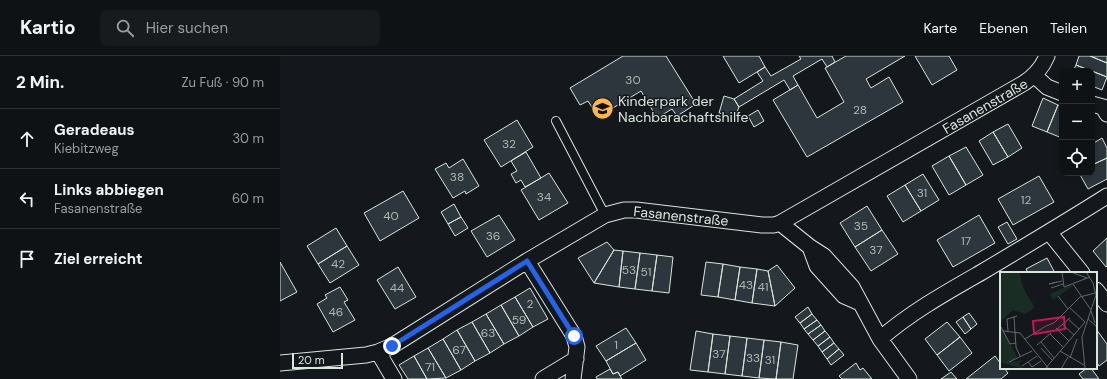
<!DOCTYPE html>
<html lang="de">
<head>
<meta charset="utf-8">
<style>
  body { margin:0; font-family:"DM Sans",sans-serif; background:#181b1e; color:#f1f3f6 }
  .controls { position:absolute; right:12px; top:12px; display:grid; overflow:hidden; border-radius:8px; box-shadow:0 2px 6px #0003 }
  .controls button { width:36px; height:36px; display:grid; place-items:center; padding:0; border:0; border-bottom:1px solid #2f3234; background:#0f1215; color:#f1f3f6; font:20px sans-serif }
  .scale { position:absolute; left:12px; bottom:10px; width:51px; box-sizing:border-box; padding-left:4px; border:2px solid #d8e6dc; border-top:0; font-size:11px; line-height:14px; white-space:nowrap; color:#d8e6dc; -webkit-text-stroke:3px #14181c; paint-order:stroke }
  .stop { position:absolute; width:12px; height:12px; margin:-9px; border:3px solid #2563eb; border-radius:50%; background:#fff }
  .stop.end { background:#2563eb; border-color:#fff; box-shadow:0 1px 4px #0008 }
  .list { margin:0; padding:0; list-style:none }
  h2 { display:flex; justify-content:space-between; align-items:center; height:52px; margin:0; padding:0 16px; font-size:17px }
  h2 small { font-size:13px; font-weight:400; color:#9b9ea0 }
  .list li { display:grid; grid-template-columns:26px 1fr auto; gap:12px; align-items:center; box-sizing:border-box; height:60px; padding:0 16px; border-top:1px solid #2f3234 }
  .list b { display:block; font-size:15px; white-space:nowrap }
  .list p { margin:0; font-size:13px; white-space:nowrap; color:#9b9ea0 }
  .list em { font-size:13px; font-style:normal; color:#9b9ea0 }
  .icon { flex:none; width:22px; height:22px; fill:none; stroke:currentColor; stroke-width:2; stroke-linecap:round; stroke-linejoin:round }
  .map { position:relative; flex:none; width:827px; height:323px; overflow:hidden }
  header { display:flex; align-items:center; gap:24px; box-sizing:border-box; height:56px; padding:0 20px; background:#0f1215; border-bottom:1px solid #2f3234 }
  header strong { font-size:19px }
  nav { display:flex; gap:22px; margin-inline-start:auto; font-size:14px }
  .search { width:280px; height:36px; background:#181b1e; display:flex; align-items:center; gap:10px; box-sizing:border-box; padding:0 14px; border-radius:8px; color:#9b9ea0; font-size:15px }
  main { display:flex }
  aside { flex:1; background:#0f1215 }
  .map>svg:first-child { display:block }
  .building { fill:#2c363c; stroke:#d8e6dc }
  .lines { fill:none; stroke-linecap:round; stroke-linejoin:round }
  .lane-casing { stroke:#d8e6dc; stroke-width:10 }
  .street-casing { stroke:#d8e6dc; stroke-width:17 }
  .lane { stroke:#14181c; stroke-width:8 }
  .street { stroke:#14181c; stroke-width:15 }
  .route { stroke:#2563eb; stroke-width:5 }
  .labels { text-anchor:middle; stroke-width:3; stroke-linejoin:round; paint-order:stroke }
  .number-label { font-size:12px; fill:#adbab4 }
  .poi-label { font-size:14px; fill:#d8e6dc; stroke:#14181c; text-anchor:start }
  .street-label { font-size:14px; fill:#d8e6dc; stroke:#14181c }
  .inset-road { fill:none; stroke:#626a69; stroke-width:1 }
  .view { fill:#c2185b; fill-opacity:0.15; stroke:#c2185b; stroke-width:2 }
  .inset-edge { fill:none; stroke:#d8e6dc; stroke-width:2 }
</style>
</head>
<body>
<header>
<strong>Kartio</strong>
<div class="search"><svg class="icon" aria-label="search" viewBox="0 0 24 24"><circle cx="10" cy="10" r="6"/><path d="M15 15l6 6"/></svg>Hier suchen</div>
<nav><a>Karte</a><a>Ebenen</a><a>Teilen</a></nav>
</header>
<main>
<aside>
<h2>2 Min.<small>Zu Fuß · 90 m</small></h2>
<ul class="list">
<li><svg class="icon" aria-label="ahead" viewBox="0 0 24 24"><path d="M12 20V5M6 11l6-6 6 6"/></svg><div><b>Geradeaus</b><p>Kiebitzweg</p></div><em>30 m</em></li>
<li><svg class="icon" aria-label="left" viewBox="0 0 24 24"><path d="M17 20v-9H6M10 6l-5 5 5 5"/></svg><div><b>Links abbiegen</b><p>Fasanenstraße</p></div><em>60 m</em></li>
<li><svg class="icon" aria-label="arrive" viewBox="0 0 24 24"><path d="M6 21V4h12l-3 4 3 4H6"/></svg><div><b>Ziel erreicht</b></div></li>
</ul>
</aside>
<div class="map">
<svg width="827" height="323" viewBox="0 0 827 323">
  <rect width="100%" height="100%" fill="#14181c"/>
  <!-- building -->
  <path class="building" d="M343 0H386L416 48 397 60 392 53 377 62 361 35 318 61 308 45 300 49 290 32Z
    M443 0H479L485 11 459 27Z
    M519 0H552L555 6 547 11 542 3 513 20 518 29 510 34 504 24 459 51 454 43 483 25 477 16 485 11 491 20 521 3Z
    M566 0H625L586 23 591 32 609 21 623 46 527 101 493 44 518 29 537 62 564 46 545 12Z
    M635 0H669L677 14 652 29Z
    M799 0H810L827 7V21L796 9Z
    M810 0H827V7Z
    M796 9 811 15H793Z
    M812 15 827 21 822 34 812 30Z
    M444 40 454 43 459 51 455 61 439 57Z
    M763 42 778 49 767 76 752 70Z
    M778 49 782 50V82L767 76Z
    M478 54 484 65 474 71 468 60Z
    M237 64 253 91 221 111 204 84Z
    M728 68 742 92 728 101 713 76Z
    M713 76 728 101 713 109 699 85Z
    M822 82 827 92V102L812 109V88Z
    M686 91 703 119 686 129 669 100Z
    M246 96 261 122 245 131 241 124 236 127 231 118 237 115 231 105Z
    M669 100 686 129 669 139 652 110Z
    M827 102V123L808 133 799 117H812V109Z
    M183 103 199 130 186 138 185 135 173 142 155 113 166 107 169 112Z
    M269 117 288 147 259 164 241 134Z
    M643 118 659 144 641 155 625 129Z
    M759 120 774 146 733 169 718 143Z
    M625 129 641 155 623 166 607 140Z
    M123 135 139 162 100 185 84 157Z
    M174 148 181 161 168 168 161 156Z
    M587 150 602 174 575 191 560 167Z
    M219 159 235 184 207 201 191 175Z
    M699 159 715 187 673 211 657 184Z
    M181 161 188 172 175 180 168 168Z
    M727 166 737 183 728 188 718 171Z
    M56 172 67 190 38 208 27 190Z
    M602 174 618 198 591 215 575 191Z
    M827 182V210L826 211 813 195Z
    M327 186 334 194 314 227 298 202Z
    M67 190 79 209 50 227 38 208Z
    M334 194 343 195 339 231 314 227Z
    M343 195 360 197 355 233 339 231Z
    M360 197 377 199 372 235 355 233Z
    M377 199 393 201 389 237 372 235Z
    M767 202 775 217H748L746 213Z
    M0 206 17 236 0 245Z
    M426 206 443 208 438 241 421 239Z
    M443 208 460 211 455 244 438 241Z
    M497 209 515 232 495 250 488 215Z
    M118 211 136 241 115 253 97 224Z
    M460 211 477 213 472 247 455 244Z
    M477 213 488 215 495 250 472 247Z
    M60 231 68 244 64 246 75 264 53 276 37 248 47 242 45 239Z
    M250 232 268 263 253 271 235 241Z
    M235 241 253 271 239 280 221 249Z
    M221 249 239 280 224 288 206 258Z
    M528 251 532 258 520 267 515 261Z
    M689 257 697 268 691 273 683 261Z
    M206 258 224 288 210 297 192 266Z
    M532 258 537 264 524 273 520 267Z
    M683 261 691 273 685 278 676 266Z
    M537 264 541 269 528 278 524 273Z
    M192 266 210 297 195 305 177 274Z
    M667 266 680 281 657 299 645 283Z
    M541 269 545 275 533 284 528 278Z
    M346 272 356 287 326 305 316 290Z
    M816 273 827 288V304L819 310 816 305Z
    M177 274 195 305 181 314 163 283Z
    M416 275 433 278 428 316 410 314Z
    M545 275 550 281 538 290 533 284Z
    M433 278 450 280 445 318 428 316Z
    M450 280 467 282 462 320 445 318Z
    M550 281 554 287 542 296 538 290Z
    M680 281 692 297 669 315 657 299Z
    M467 282 484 284 479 322 462 320Z
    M163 283 181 314 166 322 148 292Z
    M484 284 501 286 496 323 479 322Z
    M501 286 518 289 513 323H496Z
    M356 287 366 304 340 320 338 316 333 318 326 305Z
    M554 287 559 293 547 303 542 296Z
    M148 292 166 322 147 323 134 300Z
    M559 293 564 299 551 309 547 303Z
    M134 300 147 323H128L119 309Z
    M715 300 721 308V312H724L728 317 721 323H686Z
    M576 307 580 314 583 312 592 323H562L559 320Z
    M807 312H811L819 323H803L799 318Z
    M330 313 333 318 338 316 342 323H317L316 321Z
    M671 316 677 323H661Z"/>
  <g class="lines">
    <defs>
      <path id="lane" d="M276 65 325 159"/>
      <path id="street" d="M755 20 767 31 782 37
        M812 48 823 51 827 58
        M500 167 530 191
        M769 176 802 217
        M247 205 294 280 297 291 293 323
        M816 234 827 248
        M580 247 564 240 537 210 530 191 544 200 572 231 600 283 629 323
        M600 283C631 256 667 236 702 216 744 191 786 166 827 140
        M98 296 114 323
        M0 307 86 299 98 296 112 290 247 205 325 159 344 154H356L482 169H494L500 167 744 27C755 20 762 12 767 0
        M263 323 296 303"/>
    </defs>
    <!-- lane casing -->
    <use href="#lane" class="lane-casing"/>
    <!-- street casing -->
    <use href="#street" class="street-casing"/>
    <!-- lane -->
    <use href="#lane" class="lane"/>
    <!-- street -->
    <use href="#street" class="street"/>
  </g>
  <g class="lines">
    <!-- route -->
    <path class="route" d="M112 290 247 205 294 280"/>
  </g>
  <!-- icons -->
  <defs>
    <symbol id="school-disc" viewBox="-11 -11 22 22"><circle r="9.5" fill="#ffb74d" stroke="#14181c"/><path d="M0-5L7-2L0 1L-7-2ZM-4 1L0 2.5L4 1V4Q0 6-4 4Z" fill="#111"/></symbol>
  </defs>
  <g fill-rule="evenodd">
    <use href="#school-disc" x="310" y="40" width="25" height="25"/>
  </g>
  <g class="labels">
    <!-- number labels -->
    <g class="number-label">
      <text x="353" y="28">30</text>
      <text x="580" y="58">28</text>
      <text x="229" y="92">32</text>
      <text x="177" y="125">38</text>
      <text x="642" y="141">31</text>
      <text x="264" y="145">34</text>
      <text x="746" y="148">12</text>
      <text x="111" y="164">40</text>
      <text x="581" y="174">35</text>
      <text x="213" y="184">36</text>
      <text x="686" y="189">17</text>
      <text x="596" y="198">37</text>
      <text x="58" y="212">42</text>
      <text x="349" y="218">53</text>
      <text x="366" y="220">51</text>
      <text x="466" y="233">43</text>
      <text x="483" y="235">41</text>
      <text x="117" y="236">44</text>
      <text x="250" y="252">2</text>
      <text x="56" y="260">46</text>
      <text x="239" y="268">59</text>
      <text x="208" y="281">63</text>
      <text x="336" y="293">1</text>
      <text x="179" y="298">67</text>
      <text x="439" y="302">37</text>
      <text x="473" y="306">33</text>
      <text x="490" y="308">31</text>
      <text x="150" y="315">71</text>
    </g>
    <!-- poi labels -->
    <g class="poi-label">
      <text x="338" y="50">Kinderpark der<tspan x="338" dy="16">Nachbarachaftshilfe</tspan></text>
    </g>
    <!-- street labels -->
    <g class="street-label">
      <text transform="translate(705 50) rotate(-30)" y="5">Fasanenstraße</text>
      <text transform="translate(401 160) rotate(6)" y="5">Fasanenstraße</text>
    </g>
  </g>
  <!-- overview -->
  <g transform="translate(720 216)">
    <rect width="97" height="97" fill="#14181c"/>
    <path d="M0 0H19L23 15 31 30 49 21 32 30 34 36 25 42 13 38 2 48 1 55 17 85 12 90 23 88 19 91 23 97 0 90ZM70 13 73 14 53 28 50 22Z" fill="#1a2d24"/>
    <path class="inset-road" d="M62 0 64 15 90 5M71 0 87 6M57 10 49 12 62 9M73 12 91 38M51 16 63 12M58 24 68 37M70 36 85 50M91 39 95 51M14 45 16 75 20 84M68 47 79 57M88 47 97 55M62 52 74 63M1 55 10 72 16 71M56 56 69 69M57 57 70 46M3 59 20 61 49 97M8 59 7 47 17 44M50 62 63 75M25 67 46 54 54 51 80 25 95 21M41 70 54 86M37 73 51 61M41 76 52 88M60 79 84 93M70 86 77 67M9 90 32 79M28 90 32 95 41 89M22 94 37 84M45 97 85 50M61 97 68 85M85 97 82 65 96 23 93 11 86 0"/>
    <path class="view" d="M64 45 65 57 34 62 33 49Z"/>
    <rect width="97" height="97" class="inset-edge"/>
  </g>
</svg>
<div class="controls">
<button>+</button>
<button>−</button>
<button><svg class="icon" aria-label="locate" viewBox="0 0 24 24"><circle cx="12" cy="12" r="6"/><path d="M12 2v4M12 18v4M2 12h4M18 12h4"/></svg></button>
</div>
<div class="scale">20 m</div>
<div class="stop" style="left:294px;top:280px"></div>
<div class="stop end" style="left:112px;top:290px"></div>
</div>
</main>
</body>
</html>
